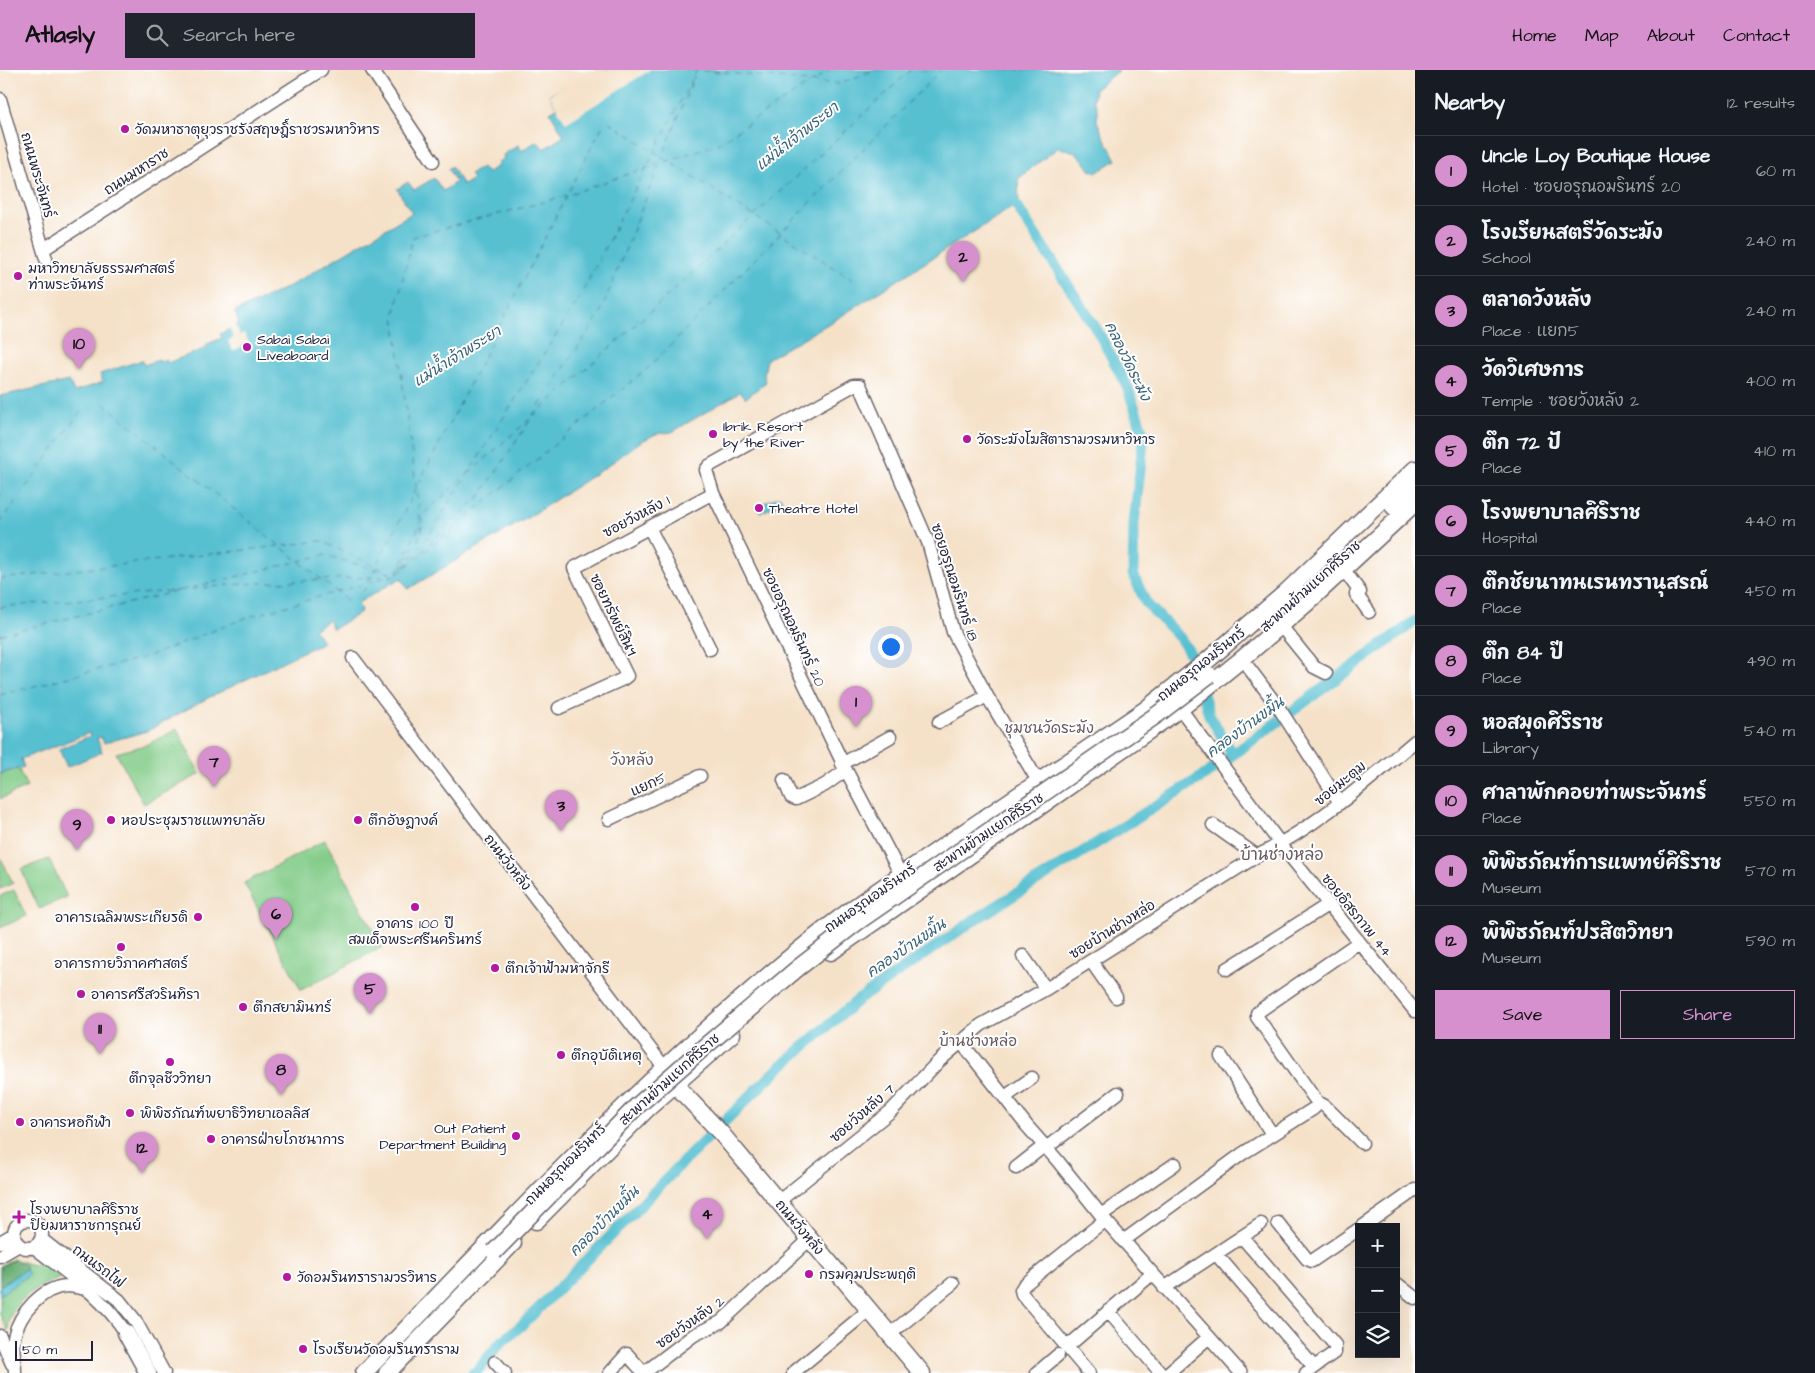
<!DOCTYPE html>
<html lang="en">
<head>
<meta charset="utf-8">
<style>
  body { margin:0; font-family:"Architects Daughter","Playpen Sans Thai",sans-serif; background:#20242c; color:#f1f3f6 }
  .controls { position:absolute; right:15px; bottom:15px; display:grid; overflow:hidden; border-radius:0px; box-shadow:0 5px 20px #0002 }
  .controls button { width:45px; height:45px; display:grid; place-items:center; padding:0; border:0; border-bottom:1px solid #363941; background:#171b24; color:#f1f3f6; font:25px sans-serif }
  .scale { position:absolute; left:15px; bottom:12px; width:78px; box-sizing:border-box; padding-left:5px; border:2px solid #22223b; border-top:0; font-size:14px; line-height:18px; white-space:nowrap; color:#22223b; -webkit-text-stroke:4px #fff; paint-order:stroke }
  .you { position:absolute; left:890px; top:576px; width:18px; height:18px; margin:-12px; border:4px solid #fff; border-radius:50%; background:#1a73e8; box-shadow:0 0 0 8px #1a73e833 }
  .badge { display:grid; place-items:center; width:32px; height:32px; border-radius:50%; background:#d690ce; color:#111; font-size:16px; font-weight:700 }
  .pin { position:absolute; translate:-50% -41px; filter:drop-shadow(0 1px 2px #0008) }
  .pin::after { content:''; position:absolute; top:26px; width:18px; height:15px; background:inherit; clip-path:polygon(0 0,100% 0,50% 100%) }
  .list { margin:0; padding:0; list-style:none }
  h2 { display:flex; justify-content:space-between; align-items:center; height:65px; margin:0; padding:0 20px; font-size:21px }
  h2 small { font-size:16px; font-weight:400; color:#9ea1a6 }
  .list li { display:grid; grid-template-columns:32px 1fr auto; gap:15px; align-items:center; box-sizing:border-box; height:70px; padding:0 20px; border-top:1px solid #363941 }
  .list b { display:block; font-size:19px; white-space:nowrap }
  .list p { margin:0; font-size:16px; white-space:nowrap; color:#9ea1a6 }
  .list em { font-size:16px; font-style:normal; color:#9ea1a6 }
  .actions { display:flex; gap:10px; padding:15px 20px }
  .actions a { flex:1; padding:11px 0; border:1px solid #d690ce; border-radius:0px; text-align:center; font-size:18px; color:#d690ce }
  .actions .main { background:#d690ce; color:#111 }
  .icon { flex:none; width:28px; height:28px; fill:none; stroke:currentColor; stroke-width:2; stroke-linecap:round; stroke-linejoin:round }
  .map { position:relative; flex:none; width:1415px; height:1303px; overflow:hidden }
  header { display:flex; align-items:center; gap:30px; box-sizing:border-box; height:70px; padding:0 25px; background:#d690ce; color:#111 }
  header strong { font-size:24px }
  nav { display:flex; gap:28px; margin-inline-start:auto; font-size:18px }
  .search { width:350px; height:45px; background:#20242c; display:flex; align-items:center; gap:12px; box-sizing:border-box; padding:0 18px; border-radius:0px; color:#9ea1a6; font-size:19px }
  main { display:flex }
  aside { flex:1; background:#171b24 }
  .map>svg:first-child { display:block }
  .green { fill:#83cc89; stroke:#527762 }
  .forest { fill:#6ab075; stroke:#466958 }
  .water { fill:#56c0d1; stroke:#3c7186 }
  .pier { fill:#f5e1c8 }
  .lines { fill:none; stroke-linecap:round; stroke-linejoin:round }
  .canal { stroke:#56c0d1; stroke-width:11 }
  .ferry { stroke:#376177; stroke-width:1; stroke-dasharray:6 5; stroke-linecap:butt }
  .minor-casing { stroke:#6c656c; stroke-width:15 }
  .major-casing { stroke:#6c656c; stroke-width:19 }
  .minor { stroke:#fff; stroke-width:12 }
  .major { stroke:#fff; stroke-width:16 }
  .major-bridge-casing { stroke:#6c656c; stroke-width:19; stroke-linecap:butt }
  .major-bridge { stroke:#fff; stroke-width:16 }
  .poi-dot { fill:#b5179e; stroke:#fff; stroke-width:2 }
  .labels { text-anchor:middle; stroke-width:4; stroke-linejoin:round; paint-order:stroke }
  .poi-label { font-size:14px; fill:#22223b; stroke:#fff; text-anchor:start }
  .street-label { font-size:14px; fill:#22223b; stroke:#fff }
  .water-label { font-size:15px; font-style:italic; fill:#376177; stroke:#fff }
  .neighbourhood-label { font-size:15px; fill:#65575d; stroke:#fff }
  .quarter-label { font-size:16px; fill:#65575d; stroke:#fff }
</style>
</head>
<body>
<header>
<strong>Atlasly</strong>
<div class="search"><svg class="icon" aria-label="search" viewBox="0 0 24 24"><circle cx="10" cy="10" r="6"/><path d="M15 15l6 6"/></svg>Search here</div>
<nav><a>Home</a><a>Map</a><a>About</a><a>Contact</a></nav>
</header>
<main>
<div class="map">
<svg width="1415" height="1303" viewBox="0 0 1415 1303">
  <rect width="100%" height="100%" fill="#fff"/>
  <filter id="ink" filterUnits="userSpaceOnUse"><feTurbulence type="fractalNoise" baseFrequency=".02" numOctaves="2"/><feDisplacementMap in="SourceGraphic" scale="10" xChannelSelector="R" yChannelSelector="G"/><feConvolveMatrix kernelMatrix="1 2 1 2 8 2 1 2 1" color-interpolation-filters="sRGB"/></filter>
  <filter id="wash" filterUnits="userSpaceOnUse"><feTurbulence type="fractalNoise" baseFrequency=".0096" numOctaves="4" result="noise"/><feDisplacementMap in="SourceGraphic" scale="20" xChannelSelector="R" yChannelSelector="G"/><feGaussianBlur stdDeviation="1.12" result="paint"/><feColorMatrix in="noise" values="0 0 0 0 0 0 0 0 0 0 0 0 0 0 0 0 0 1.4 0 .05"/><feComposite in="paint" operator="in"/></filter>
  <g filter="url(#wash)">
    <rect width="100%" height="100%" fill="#f5e1c8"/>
    <!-- green -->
    <path class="green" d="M177 659 200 704 144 734 116 683 146 675Z
      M18 698 27 717 0 729V704Z
      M325 770 382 877 301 920 244 813Z
      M0 786 13 813 0 819Z
      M49 789 67 827 39 839 21 799Z
      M14 820 26 846 0 858V826Z
      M13 1189 33 1195 44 1193 61 1208C42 1214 19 1226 11 1246 9 1250 9 1256 8 1261L0 1245V1196Z"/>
    <!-- forest -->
    <path class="forest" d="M14 1190 25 1195V1199L0 1216V1198Z"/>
    <!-- water -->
    <path class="water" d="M596 0H1119L1095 19 1093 30 1097 37V51L1103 65 1116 90 1096 103 1093 100 1091 101C1080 85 1077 80 1057 78L1018 109 1019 133 835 250 767 289 764 305 766 312 746 328 740 322 672 362 656 364 640 372 606 397 532 445 408 519 401 508 358 533 361 540 360 543 333 559 328 550 314 560 323 572 206 629 147 661 104 673 101 667 97 668 102 682 67 697 59 679 90 666 89 663 21 689 24 697 0 704V326L69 311 74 322 103 312 100 304 142 290 144 295 159 290 160 292 166 289 167 293 207 278 205 275 222 268 220 264 239 254 235 242 288 217 412 143 397 119 408 112 414 120 434 108 443 121 456 112 448 99 451 96 463 115 473 109 470 104 482 97 487 103 499 95 497 93 504 88 503 85 518 75 521 81 537 71 544 79 564 66 550 42 557 38 549 25Z
      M780 426 783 433 760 443 756 436Z
      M25 1199 29 1205 0 1225V1216Z"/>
    <!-- pier -->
    <path class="pier" d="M591 0H650L566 53 549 25Z
      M235 255 240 265 244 263 249 273 233 281 228 271 234 268 229 258Z"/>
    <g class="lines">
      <!-- canal -->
      <path class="canal" d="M1008 123 1097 260 1127 316 1144 365 1134 453 1133 504 1146 533 1180 568 1193 588 1209 645 1233 684
        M473 1303 476 1302 500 1273 522 1255 599 1178 684 1091 779 998 858 930 973 851 1205 705 1415 551"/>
      <!-- ferry -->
      <path class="ferry" d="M609 52 853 210
        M103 333 348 531
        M533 345 600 244 694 7
        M468 404 649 243 911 0
        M0 453 81 341
        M405 497 480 426 531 349
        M400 499 422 463 394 246 413 167 558 128 717 74 830 0
        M397 503 426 442 465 406
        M399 503 649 297 941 0
        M0 509 321 471 396 506 427 468 577 232 697 0 839 14 874 0
        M192 519 240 514 392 506
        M363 522 602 57
        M0 537 183 520
        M0 565 324 485 392 504
        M0 625 149 586 248 547 396 505"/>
    </g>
  </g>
  <g filter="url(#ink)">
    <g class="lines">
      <defs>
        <path id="minor" d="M372 0 433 91
          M0 29 46 189
          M44 179 321 0
          M649 457 710 579
          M1344 500 1360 522 1356 524 1369 542
          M1281 556 1314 597 1326 603
          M353 588 664 997
          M1242 589 1279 638 1340 733
          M1176 633 1285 780 1415 941
          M559 638 623 609 627 606 574 498 713 423
          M939 652 987 626
          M842 694 890 667
          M784 710 791 727 796 729 825 715 846 700
          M609 749 700 706
          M1213 755 1257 786
          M901 805 846 700 713 423 706 400 709 396 854 315H860L928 472 953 562 987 626 1038 711
          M1359 872 1262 939 1257 943V947L1317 1032 1325 1036 1362 1073
          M1023 886 1046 919
          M1091 891 1116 927
          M1227 899 1329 834
          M961 972 1027 1056 1057 1090 1105 1150 1241 1303
          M1221 986 1272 1064
          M1005 1027 1032 1008
          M1046 1078 1118 1023
          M1016 1098 1044 1076
          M779 1131 891 1041 939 991 981 955 1046 919 1257 786C1316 757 1365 713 1415 671
          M1101 1145 1175 1094
          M14 1164a14 14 0 1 1 28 0a14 14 0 1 1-28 0Z
          M1278 1153 1307 1189 1312 1191 1359 1159
          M1362 1157 1415 1120
          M1242 1167 1335 1275V1282L1306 1303
          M41 1169 119 1230 135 1250 164 1303
          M1123 1171 1242 1084 1313 1039 1317 1035V1032
          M0 1172 14 1164
          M34 1177C67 1203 103 1227 126 1263
          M1216 1184 1314 1297
          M0 1186 19 1175
          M1396 1213 1415 1228
          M1164 1218 1261 1154
          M1108 1241 1161 1303
          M890 1264 953 1213
          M0 1266 12 1294
          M1067 1277 1152 1204
          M495 1292 505 1303
          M15 1302C15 1291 12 1278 14 1267 19 1244 42 1217 67 1216 73 1216 80 1218 86 1219
          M610 1303 627 1284 644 1303 694 1265 721 1252 810 1169
          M793 1303 869 1240
          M1037 1303 1058 1285
          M1089 1303 1022 1224 1021 1220 1024 1215 1105 1150
          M1168 1303 1209 1267"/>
        <path id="major" d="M1394 437 1415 417
          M831 882 1180 639 1242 589 1307 533 1415 433
          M669 1006 682 1022 720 1062 922 1303
          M536 1151 646 1040 732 964
          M126 1263 148 1303
          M364 1303C509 1152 650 999 814 868 850 839 889 813 928 787 1000 737 1073 689 1146 639L1208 590 1284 524 1415 399
          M387 1303 513 1173"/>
      </defs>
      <!-- minor casing -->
      <use href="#minor" class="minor-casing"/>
      <!-- major casing -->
      <use href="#major" class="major-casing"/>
      <!-- minor -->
      <use href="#minor" class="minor"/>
      <!-- major -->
      <use href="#major" class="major"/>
      <defs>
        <path id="major-bridge" d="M494 1182 636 1037 703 978 798 898 856 853 1158 644 1209 605"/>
      </defs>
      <!-- major-bridge casing -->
      <use href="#major-bridge" class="major-bridge-casing"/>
      <!-- major-bridge -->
      <use href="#major-bridge" class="major-bridge"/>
    </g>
  </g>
  <!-- markers -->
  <g class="poi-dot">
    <circle cx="125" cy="59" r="5"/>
    <circle cx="18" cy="206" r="5"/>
    <circle cx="247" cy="277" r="5"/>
    <circle cx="713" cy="364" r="5"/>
    <circle cx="967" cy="369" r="5"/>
    <circle cx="759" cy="438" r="5"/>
    <circle cx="111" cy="750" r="5"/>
    <circle cx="358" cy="750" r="5"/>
    <circle cx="415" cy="837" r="5"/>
    <circle cx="198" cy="847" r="5"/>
    <circle cx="121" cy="877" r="5"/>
    <circle cx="495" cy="898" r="5"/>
    <circle cx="81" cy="924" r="5"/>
    <circle cx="243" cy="937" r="5"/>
    <circle cx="561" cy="985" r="5"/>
    <circle cx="170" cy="992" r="5"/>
    <circle cx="130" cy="1043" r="5"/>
    <circle cx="20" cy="1052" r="5"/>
    <circle cx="516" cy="1066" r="5"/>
    <circle cx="211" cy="1069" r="5"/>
    <path d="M16.5 1139.5h5v5h5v5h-5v5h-5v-5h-5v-5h5z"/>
    <circle cx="809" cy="1204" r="5"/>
    <circle cx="287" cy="1207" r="5"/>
    <circle cx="303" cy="1279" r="5"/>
  </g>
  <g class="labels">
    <!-- poi labels -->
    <g class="poi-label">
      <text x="135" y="64">วัดมหาธาตุยุวราชรังสฤษฎิ์ราชวรมหาวิหาร</text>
      <text x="28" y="203">มหาวิทยาลัยธรรมศาสตร์<tspan x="28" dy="16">ท่าพระจันทร์</tspan></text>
      <text x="257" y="274">Sabai Sabai<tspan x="257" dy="16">Liveaboard</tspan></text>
      <text x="723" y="361">Ibrik Resort<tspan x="723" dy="16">by the River</tspan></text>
      <text x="977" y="374">วัดระฆังโฆสิตารามวรมหาวิหาร</text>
      <text x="769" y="443">Theatre Hotel</text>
      <text x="121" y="755">หอประชุมราชแพทยาลัย</text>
      <text x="368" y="755">ตึกอัษฎางค์</text>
      <text x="188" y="852" text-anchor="end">อาคารเฉลิมพระเกียรติ</text>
      <text x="415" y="858" text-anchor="middle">อาคาร 100 ปี<tspan x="415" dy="16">สมเด็จพระศรีนครินทร์</tspan></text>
      <text x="121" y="898" text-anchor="middle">อาคารกายวิภาคศาสตร์</text>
      <text x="505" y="903">ตึกเจ้าฟ้ามหาจักรี</text>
      <text x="91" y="929">อาคารศรีสวรินทิรา</text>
      <text x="253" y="942">ตึกสยามินทร์</text>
      <text x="571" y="990">ตึกอุบัติเหตุ</text>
      <text x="170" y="1013" text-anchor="middle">ตึกจุลชีววิทยา</text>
      <text x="140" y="1048">พิพิธภัณฑ์พยาธิวิทยาเอลลิส</text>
      <text x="30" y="1057">อาคารหอกีฬา</text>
      <text x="506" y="1063" text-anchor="end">Out Patient<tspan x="506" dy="16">Department Building</tspan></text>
      <text x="221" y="1074">อาคารฝ่ายโภชนาการ</text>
      <text x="30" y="1144">โรงพยาบาลศิริราช<tspan x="30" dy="16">ปิยมหาราชการุณย์</tspan></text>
      <text x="819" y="1209">กรมคุมประพฤติ</text>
      <text x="297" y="1212">วัดอมรินทรารามวรวิหาร</text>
      <text x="313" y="1284">โรงเรียนวัดอมรินทราราม</text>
    </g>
    <!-- street labels -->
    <g class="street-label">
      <text transform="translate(136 101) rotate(-33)" y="5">ถนนมหาราช</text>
      <text transform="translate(38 105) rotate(74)" y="5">ถนนพระจันทร์</text>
      <text transform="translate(636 446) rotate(-28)" y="5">ซอยวังหลัง 1</text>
      <text transform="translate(955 512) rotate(72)" y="5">ซอยอรุณอมรินทร์ 18</text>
      <text transform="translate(1310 516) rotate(-42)" y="5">สะพานข้ามแยกศิริราช</text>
      <text transform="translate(614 545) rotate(64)" y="5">ซอยทรัพย์สินฯ</text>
      <text transform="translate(794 557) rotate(65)" y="5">ซอยอรุณอมรินทร์ 20</text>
      <text transform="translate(1201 594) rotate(-39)" y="5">ถนนอรุณอมรินทร์</text>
      <text transform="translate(1340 713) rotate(-39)" y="5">ซอยมะตูม</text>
      <text transform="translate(648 714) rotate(-25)" y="5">แยก5</text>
      <text transform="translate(988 762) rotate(-34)" y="5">สะพานข้ามแยกศิริราช</text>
      <text transform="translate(508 792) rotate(52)" y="5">ถนนวังหลัง</text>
      <text transform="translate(870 828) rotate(-35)" y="5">ถนนอรุณอมรินทร์</text>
      <text transform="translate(1357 845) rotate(51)" y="5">ซอยอิสรภาพ 44</text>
      <text transform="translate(1112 859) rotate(-32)" y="5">ซอยบ้านช่างหล่อ</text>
      <text transform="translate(669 1009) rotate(-42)" y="5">สะพานข้ามแยกศิริราช</text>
      <text transform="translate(862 1043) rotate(-41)" y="5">ซอยวังหลัง 7</text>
      <text transform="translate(565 1094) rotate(-45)" y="5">ถนนอรุณอมรินทร์</text>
      <text transform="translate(800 1157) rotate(50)" y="5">ถนนวังหลัง</text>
      <text transform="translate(99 1196) rotate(37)" y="5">ถนนรถไฟ</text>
      <text transform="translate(690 1252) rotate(-35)" y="5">ซอยวังหลัง 2</text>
    </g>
    <!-- water labels -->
    <g class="water-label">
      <text transform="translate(797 66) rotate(-38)" y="5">แม่น้ำเจ้าพระยา</text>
      <text transform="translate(457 286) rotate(-32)" y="5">แม่น้ำเจ้าพระยา</text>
      <text transform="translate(1128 291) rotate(64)" y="5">คลองวัดระฆัง</text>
      <text transform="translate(1245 657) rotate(-36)" y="5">คลองบ้านขมิ้น</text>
      <text transform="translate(906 878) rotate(-34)" y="5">คลองบ้านขมิ้น</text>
      <text transform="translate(604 1151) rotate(-45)" y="5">คลองบ้านขมิ้น</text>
    </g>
    <!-- neighbourhood labels -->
    <g class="neighbourhood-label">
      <text x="1049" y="663">ชุมชนวัดระฆัง</text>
      <text x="632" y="695">วังหลัง</text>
      <text x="978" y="976">บ้านช่างหล่อ</text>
    </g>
    <!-- quarter labels -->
    <g class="quarter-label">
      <text x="1282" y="790">บ้านช่างหล่อ</text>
    </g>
  </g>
</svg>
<div class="controls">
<button>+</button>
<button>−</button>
<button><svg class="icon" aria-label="layers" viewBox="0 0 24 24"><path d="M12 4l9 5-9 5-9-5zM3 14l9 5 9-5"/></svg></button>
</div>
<div class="scale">50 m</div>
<div class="you"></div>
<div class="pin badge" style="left:856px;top:657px">1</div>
<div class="pin badge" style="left:963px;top:212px">2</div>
<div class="pin badge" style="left:561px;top:761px">3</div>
<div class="pin badge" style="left:707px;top:1169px">4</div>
<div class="pin badge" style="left:370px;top:944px">5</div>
<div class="pin badge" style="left:276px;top:869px">6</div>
<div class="pin badge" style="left:214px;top:717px">7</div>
<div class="pin badge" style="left:281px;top:1025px">8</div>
<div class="pin badge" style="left:77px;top:780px">9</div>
<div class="pin badge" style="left:79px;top:299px">10</div>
<div class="pin badge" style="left:100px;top:984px">11</div>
<div class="pin badge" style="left:142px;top:1103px">12</div>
</div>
<aside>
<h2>Nearby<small>12 results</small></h2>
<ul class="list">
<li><span class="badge">1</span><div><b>Uncle Loy Boutique House</b><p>Hotel · ซอยอรุณอมรินทร์ 20</p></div><em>60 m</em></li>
<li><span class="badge">2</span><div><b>โรงเรียนสตรีวัดระฆัง</b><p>School</p></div><em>240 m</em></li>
<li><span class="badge">3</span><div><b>ตลาดวังหลัง</b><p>Place · แยก5</p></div><em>240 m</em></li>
<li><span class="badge">4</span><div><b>วัดวิเศษการ</b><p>Temple · ซอยวังหลัง 2</p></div><em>400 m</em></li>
<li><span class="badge">5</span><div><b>ตึก 72 ปั</b><p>Place</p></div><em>410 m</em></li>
<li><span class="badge">6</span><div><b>โรงพยาบาลศิริราช</b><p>Hospital</p></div><em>440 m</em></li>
<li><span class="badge">7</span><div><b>ตึกชัยนาทนเรนทรานุสรณ์</b><p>Place</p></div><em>450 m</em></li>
<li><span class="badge">8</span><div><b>ตึก 84 ปี</b><p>Place</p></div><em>490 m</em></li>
<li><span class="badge">9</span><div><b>หอสมุดศิริราช</b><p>Library</p></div><em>540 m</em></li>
<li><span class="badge">10</span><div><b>ศาลาพักคอยท่าพระจันทร์</b><p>Place</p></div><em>550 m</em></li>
<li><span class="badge">11</span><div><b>พิพิธภัณฑ์การแพทย์ศิริราช</b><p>Museum</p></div><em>570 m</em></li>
<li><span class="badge">12</span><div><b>พิพิธภัณฑ์ปรสิตวิทยา</b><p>Museum</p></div><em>590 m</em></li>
</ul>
<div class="actions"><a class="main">Save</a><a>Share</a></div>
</aside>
</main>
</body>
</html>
